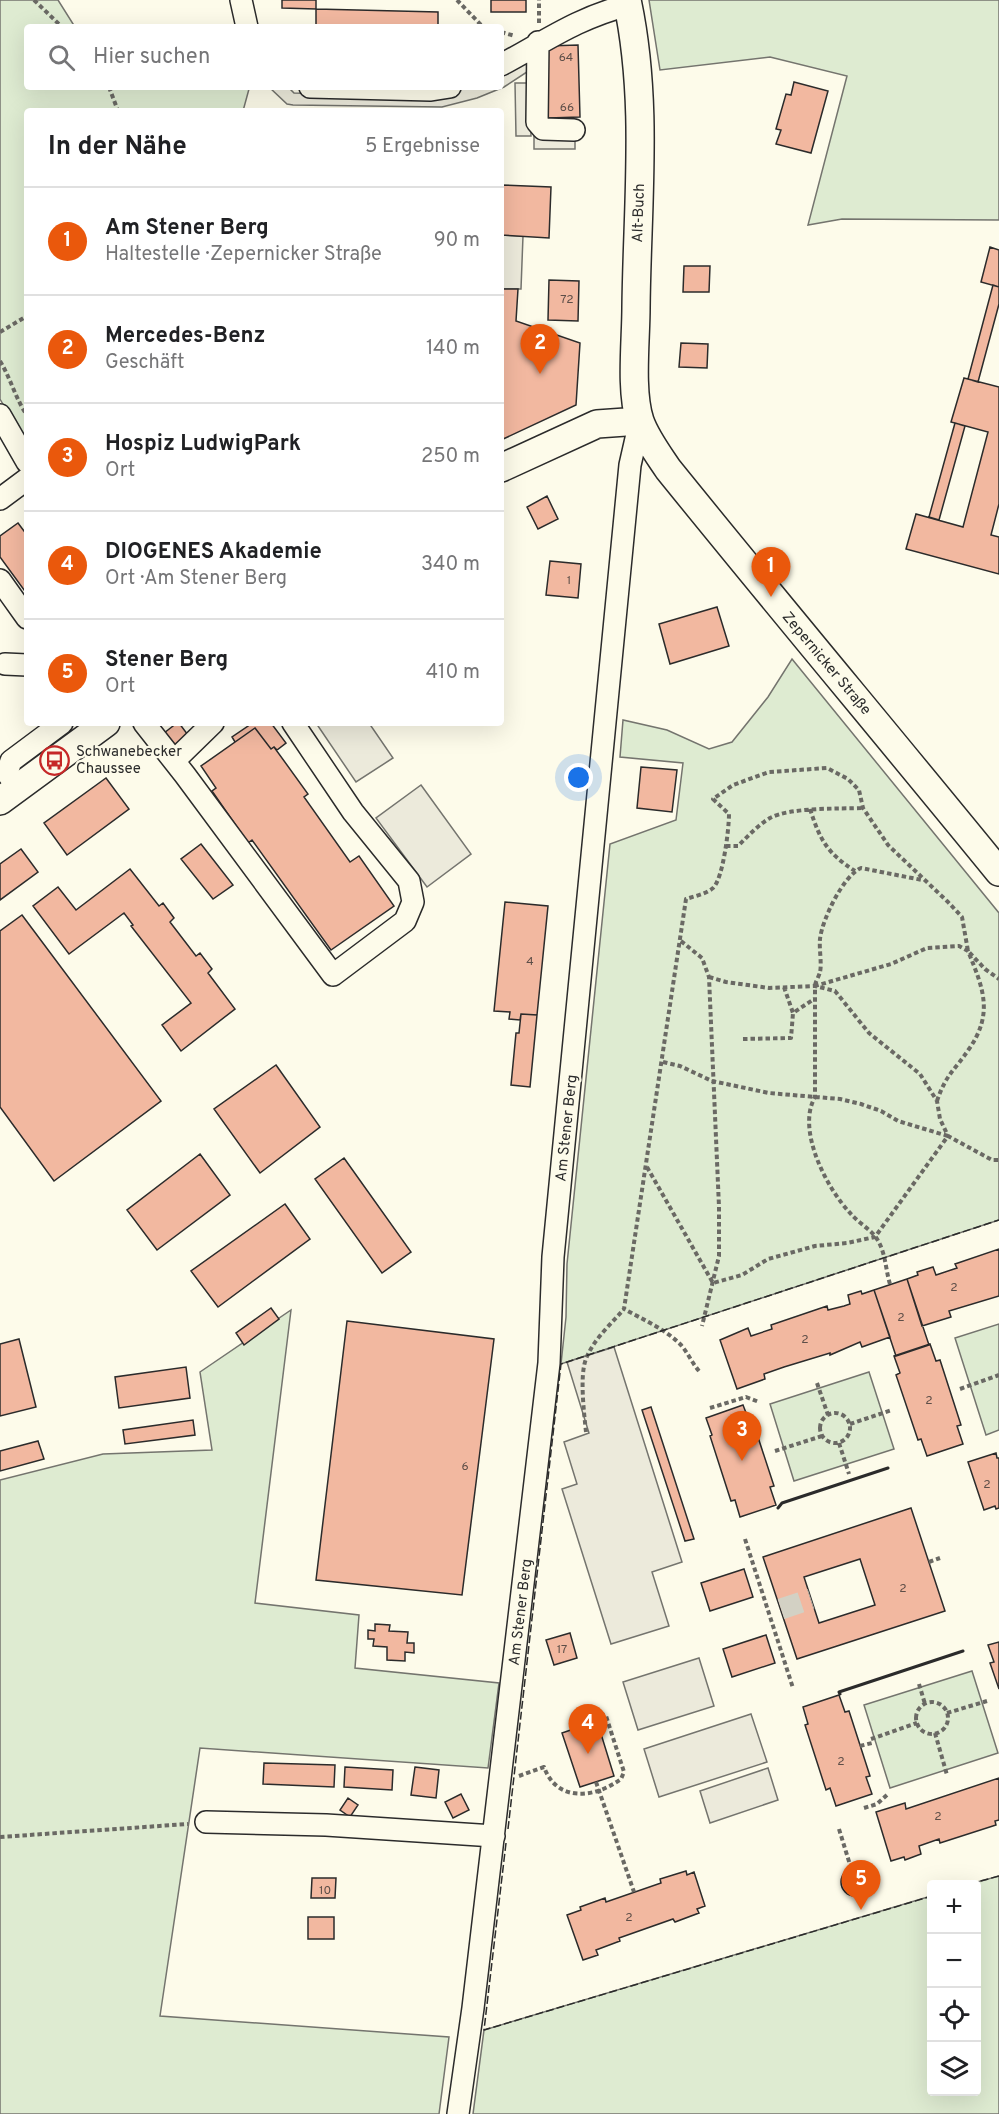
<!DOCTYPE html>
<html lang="de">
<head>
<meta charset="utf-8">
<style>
  body { margin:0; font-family:Overpass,sans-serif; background:#f6f6f6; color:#202124 }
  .controls { position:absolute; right:18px; bottom:18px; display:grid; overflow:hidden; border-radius:6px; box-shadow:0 6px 24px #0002 }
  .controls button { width:54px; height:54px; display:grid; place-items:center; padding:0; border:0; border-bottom:2px solid #e0e0e0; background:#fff; color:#202124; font:30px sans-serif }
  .you { position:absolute; left:579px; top:778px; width:21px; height:21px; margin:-15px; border:4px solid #fff; border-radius:50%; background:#1a73e8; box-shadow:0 0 0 9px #1a73e833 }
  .badge { display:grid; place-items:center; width:39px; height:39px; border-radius:50%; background:#ea580c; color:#fff; font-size:20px; font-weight:700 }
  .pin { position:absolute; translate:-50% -50px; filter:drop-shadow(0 2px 3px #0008) }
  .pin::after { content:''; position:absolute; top:32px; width:21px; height:18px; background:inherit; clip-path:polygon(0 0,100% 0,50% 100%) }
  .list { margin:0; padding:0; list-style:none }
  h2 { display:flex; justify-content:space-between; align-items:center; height:78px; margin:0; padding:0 24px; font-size:26px }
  h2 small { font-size:20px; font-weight:400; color:#757577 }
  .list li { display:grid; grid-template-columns:39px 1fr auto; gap:18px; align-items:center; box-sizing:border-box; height:108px; padding:0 24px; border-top:2px solid #e0e0e0 }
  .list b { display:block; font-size:22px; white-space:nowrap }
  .list p { margin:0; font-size:20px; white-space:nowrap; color:#757577 }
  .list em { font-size:20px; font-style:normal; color:#757577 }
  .icon { flex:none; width:33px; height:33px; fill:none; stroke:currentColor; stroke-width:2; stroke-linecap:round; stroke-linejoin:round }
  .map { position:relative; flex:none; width:999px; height:2114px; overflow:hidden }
  .search { position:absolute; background:#fff; box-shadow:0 6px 24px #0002; left:24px; top:24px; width:480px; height:66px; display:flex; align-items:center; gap:15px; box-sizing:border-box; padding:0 21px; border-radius:6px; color:#757577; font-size:22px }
  .panel { position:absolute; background:#fff; box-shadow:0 6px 24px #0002; left:24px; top:108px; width:480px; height:618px; border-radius:6px }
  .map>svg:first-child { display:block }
  .green { fill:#deebd1; stroke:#74746e; stroke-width:1.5 }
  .parking { fill:#eceadb; stroke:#74746e; stroke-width:1.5 }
  .building { fill:#f2b8a0; stroke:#2b2b2b; stroke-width:1.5; fill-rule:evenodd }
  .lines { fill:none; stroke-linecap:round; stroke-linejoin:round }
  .minor-tunnel { stroke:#d3d1c4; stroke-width:21; stroke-dasharray:21 10; stroke-linecap:butt }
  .minor-casing { stroke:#2b2b2b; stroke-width:24 }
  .major-casing { stroke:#2b2b2b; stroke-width:30 }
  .path { stroke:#6a6964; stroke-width:4; stroke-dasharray:4.5 3; stroke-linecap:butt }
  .minor { stroke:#fdfbea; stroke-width:21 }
  .major { stroke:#fdfbea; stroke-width:27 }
  .fence { stroke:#2b2b2b; stroke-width:1.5; stroke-dasharray:8 3; stroke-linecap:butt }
  .wall { stroke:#2b2b2b; stroke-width:3 }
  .labels { text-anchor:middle; stroke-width:4.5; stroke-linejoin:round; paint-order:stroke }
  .number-label { font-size:12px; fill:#5d4e48 }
  .street-label { font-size:15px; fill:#2b2b2b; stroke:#fdfbea }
  .poi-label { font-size:15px; fill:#2b2b2b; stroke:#fdfbea; text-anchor:start }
</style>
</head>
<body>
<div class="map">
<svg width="999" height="2114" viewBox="0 0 999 2114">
  <rect width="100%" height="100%" fill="#fdfbea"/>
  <!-- green -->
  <path class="green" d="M0 0H58L75 27H27V87L249 89 243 111H27V446L0 399Z
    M649 0H999V220L842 219 808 225 847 76 770 57 660 70Z
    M792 659 999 913V1220L561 1364 566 1317 567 1264 610 844 676 820 683 763 620 757 623 720 667 730 709 749 732 742 768 697Z
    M291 1310 255 1603 359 1615 355 1668 499 1683 488 1768 200 1748 160 2016 449 2037 439 2114H0V1480L103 1454 212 1450 200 1372Z
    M999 1324V1430L986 1435 955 1338Z
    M869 1372 894 1449 794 1481 770 1404Z
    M972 1671 998 1753 890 1788 864 1705Z
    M999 1876V2114H473L484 2030 931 1896 932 2092H976V1884H970Z"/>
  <!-- parking -->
  <path class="parking" d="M530 54V70L504 87 477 98 442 107 293 105 287 104 269 87H288L294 93 430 95 443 94 467 87H501V71Z
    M515 83H530L531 136H516Z
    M575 133V149H534V135Z
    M501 235 523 236 521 289H501Z
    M316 723H369L393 758 356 782Z
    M421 785 471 854 427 887 376 818Z
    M614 1347 682 1562 652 1572 669 1626 611 1644 562 1489 577 1484 564 1442 589 1433 567 1362Z
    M699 1658 714 1706 638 1730 623 1682Z
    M751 1714 767 1762 659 1797 644 1749Z
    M768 1768 778 1800 710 1823 700 1791Z"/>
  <!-- building -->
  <path class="building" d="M282 0H316V9L282 8Z
    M491 0H526V12H491Z
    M316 9 438 12V27H316Z
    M578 45 580 117 548 118 547 46Z
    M794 82 828 91 811 153 776 144 781 130 776 129 786 94 791 95Z
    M501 185 551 187 549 238 501 235Z
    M990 247 999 250V287L981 282Z
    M684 266H710L709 292H683Z
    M549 280 579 281 578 321 548 320Z
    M993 285 999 287V304L978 382 968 379Z
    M501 289H518L516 321 580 343 576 405 501 440Z
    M681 343 708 344 707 368 679 367Z
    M964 378 999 387V504L991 535 999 537V574L906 549 916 514 963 527 988 432 951 422Z
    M955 423 965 426 939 520 929 517Z
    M547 496 558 519 538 529 527 507Z
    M18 523 27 535V594L0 557V536Z
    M550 561 581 564 578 598 546 595Z
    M717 607 729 646 670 664 659 624Z
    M177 723H179L188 735 174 745 164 733Z
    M246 723H271L286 743 277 750 274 747 271 749 255 728 235 742 232 737 248 726Z
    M255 728 271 749 274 747 308 794 304 797 350 862 359 856 394 906 331 950 252 840 248 843 212 791 216 788 201 766Z
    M641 767 677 770 672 812 637 808Z
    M106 778 129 809 67 855 44 823Z
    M201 844 233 885 213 899 181 859Z
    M21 849 38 872 0 900V864Z
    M130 869 159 906 163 903 174 918 170 922 196 956 200 953 212 969 208 973 235 1009 181 1051 162 1025 191 1003 131 926 133 925 124 913 69 954 33 906 58 887 76 910Z
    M505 902 548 906 537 1015 521 1014 520 1020 509 1019 510 1012 494 1011Z
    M22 915 161 1101 54 1181 0 1107V931Z
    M521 1014 537 1015 530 1087 511 1085 516 1033H519Z
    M276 1065 320 1127 260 1173 214 1109Z
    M200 1154 230 1195 157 1250 127 1210Z
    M344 1158 411 1252 382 1273 315 1179Z
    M285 1204 310 1239 218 1307 191 1271Z
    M999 1249V1296L949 1311 951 1317 922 1326 907 1279 918 1275 917 1272 933 1267 936 1275 957 1268 955 1264Z
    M907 1279 929 1345 896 1356 874 1290Z
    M874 1290 890 1337 862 1347 860 1342 830 1355V1353L784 1367 764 1374 765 1379 737 1389 720 1340 748 1328 751 1336 772 1329 771 1325 827 1306 828 1310 844 1306 850 1304 848 1295 861 1291 862 1294Z
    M271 1308 279 1319 244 1345 236 1333Z
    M347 1321 494 1339 462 1595 316 1580Z
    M19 1339 36 1407 0 1416V1344Z
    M930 1344 936 1361 940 1360 961 1425 957 1426 963 1444 927 1456 921 1439 918 1440 896 1375 900 1373 894 1356Z
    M186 1367 190 1398 119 1408 115 1377Z
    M743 1405 750 1423 753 1422 774 1486 770 1487 776 1505 740 1517 735 1500 731 1501 710 1436 712 1435 706 1418Z
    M651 1407 694 1539 685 1541 642 1410Z
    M193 1420 195 1435 125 1444 123 1430Z
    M38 1441 44 1459 0 1471V1451Z
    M996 1453 997 1458H999V1508L996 1509 995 1506 984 1510 968 1462Z
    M911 1508 945 1611 797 1659 763 1557ZM860 1559 875 1605 819 1623 804 1577Z
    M744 1569 753 1597 710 1611 701 1583Z
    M375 1624 390 1625 389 1631 408 1632 407 1643H414V1653L405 1652V1661L387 1660V1647L373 1646 374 1639H368V1630L375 1631Z
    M570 1633 577 1658 554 1665 546 1640Z
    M766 1635 775 1663 732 1677 723 1649Z
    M999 1642V1689L990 1663 994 1662 988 1645Z
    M839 1695 845 1712 849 1711 870 1776 866 1777 872 1794 836 1806 830 1788 826 1790 805 1725 808 1724 803 1707Z
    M597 1721 614 1776 580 1787 562 1733Z
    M264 1763 335 1765 334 1787 263 1784Z
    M345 1767 393 1770 392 1790 344 1787Z
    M415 1767 439 1770 436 1798 411 1795Z
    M999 1778V1820L995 1821 996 1825 940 1843 939 1839 919 1846 921 1854 905 1860 904 1857 891 1861 876 1812 905 1803 906 1809Z
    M461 1794 469 1810 453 1818 445 1802Z
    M348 1798 358 1805 350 1817 340 1810Z
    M841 1882a14 14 0 1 1 28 0a14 14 0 1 1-28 0Z
    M686 1871 687 1875 694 1872 705 1906 697 1909 699 1913 675 1922 673 1919 619 1938 620 1941 596 1950 598 1955 583 1960 567 1915 581 1910 580 1907 605 1898 606 1902 661 1883 660 1879Z
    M312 1878H336L335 1898H311Z
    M308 1917H334V1939H308Z"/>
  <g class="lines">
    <!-- minor-tunnel -->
    <path class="minor-tunnel" d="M781 1609 811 1599"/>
    <defs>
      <path id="minor" d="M241 0 247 27
        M538 42 537 122 543 129 574 130
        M501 65C546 41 577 18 628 5
        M310 87 431 90 450 87
        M0 415 27 462
        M0 499 27 479
        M0 580 27 618
        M5 664 27 665
        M144 723 185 775 333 975 405 921 413 902 409 881 353 812 293 723
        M174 761 213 723
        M18 788 7 773 11 761 62 723
        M206 1822 326 1825 494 1836
        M458 2114 473 2008 549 1363 553 1257 630 465 640 421"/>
      <path id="major" d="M627 0C649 102 637 205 636 308 636 340 630 391 640 421 646 438 658 454 668 469 777 604 889 737 999 872
        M501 468 597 424 640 421
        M0 801 106 723"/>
    </defs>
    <!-- minor casing -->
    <use href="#minor" class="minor-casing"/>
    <!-- major casing -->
    <use href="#major" class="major-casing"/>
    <!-- path -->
    <path class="path" d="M34 0 62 27
      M457 0 483 27
      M539 23V0
      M501 32 515 36
      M109 87 118 111
      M0 332 27 316
      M0 361C11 379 16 400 27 415
      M810 809C820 840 827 853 855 871
      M726 846H738C748 836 758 825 770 818 791 807 839 809 863 808
      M681 941 702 958 709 977 719 1207V1256L702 1326
      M709 977 726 982 769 988 815 986 835 991 869 1033 920 1074 937 1101 940 1119 948 1136
      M815 985C816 981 819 976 820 972 822 964 819 949 820 939 822 920 843 876 861 868L922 880
      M784 987 793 1013 814 999
      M743 1039 791 1038 793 1013
      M663 1062 680 1066 712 1081 769 1093 840 1099 861 1104 881 1111 898 1121 948 1136
      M647 1167 713 1283 742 1275 768 1259 815 1246 847 1243 875 1237 948 1136 992 1160H999
      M890 1284C885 1268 886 1251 875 1236 868 1228 858 1222 851 1214 827 1189 796 1130 815 1097V986L891 964 927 948 959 946 968 951C983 988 994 1013 969 1049 955 1070 946 1074 937 1101
      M699 1371C692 1363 687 1351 680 1344 665 1329 642 1319 624 1309L686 899C695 896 706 894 713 888 723 879 729 829 729 814L713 799 733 785 769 772 827 768 848 779 859 790 863 808 888 845 948 902 962 917 968 951 985 969 999 979
      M817 1383 828 1415
      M960 1389 999 1375
      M710 1408 746 1397 759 1402
      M820 1428a15 15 0 1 1 30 0a15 15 0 1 1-30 0Z
      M850 1424 892 1410
      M586 1432C584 1413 580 1379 585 1362 591 1342 610 1325 624 1309
      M839 1443 849 1474
      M775 1451 822 1436
      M745 1539 793 1688
      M929 1562 940 1558
      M919 1684 925 1704
      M916 1718a16 16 0 1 1 32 0a16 16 0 1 1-32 0Z
      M947 1713 987 1701
      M935 1733 947 1775
      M871 1739 917 1723
      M860 1746 872 1743
      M519 1776 544 1767C557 1803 595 1798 621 1779L624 1772 606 1716C594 1709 585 1716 573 1720
      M596 1782 634 1892
      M864 1808 877 1804 888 1794
      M839 1829 851 1868
      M0 1837 188 1824"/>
    <!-- minor -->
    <use href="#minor" class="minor"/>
    <!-- major -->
    <use href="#major" class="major"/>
    <!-- fence -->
    <path class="fence" d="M508 1829 561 1364 999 1220
      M506 1843 484 2030 932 1896
      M970 1884 999 1876"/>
    <!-- wall -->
    <path class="wall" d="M778 1508 782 1503 888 1468
      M840 1694 839 1692 963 1651"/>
  </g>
  <!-- icons -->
  <defs>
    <symbol id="bus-ring" viewBox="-11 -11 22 22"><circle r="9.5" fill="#fdfbea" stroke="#c62828" stroke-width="1.5"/><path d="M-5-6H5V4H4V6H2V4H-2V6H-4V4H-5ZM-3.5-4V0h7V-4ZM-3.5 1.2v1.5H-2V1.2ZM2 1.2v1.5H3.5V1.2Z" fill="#c62828"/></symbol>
  </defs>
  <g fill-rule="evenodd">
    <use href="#bus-ring" x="38" y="744" width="33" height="33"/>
  </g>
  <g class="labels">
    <!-- number labels -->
    <g class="number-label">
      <text x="566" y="61">64</text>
      <text x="567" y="111">66</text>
      <text x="567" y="303">72</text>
      <text x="569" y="584">1</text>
      <text x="530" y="965">4</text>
      <text x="954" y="1291">2</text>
      <text x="901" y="1321">2</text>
      <text x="805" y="1343">2</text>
      <text x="929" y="1404">2</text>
      <text x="465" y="1470">6</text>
      <text x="987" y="1488">2</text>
      <text x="903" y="1592">2</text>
      <text x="562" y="1653">17</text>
      <text x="841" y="1765">2</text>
      <text x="938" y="1820">2</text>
      <text x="325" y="1894">10</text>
      <text x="629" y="1921">2</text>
    </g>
    <!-- street labels -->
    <g class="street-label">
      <text transform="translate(638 213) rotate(-88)" y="5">Alt-Buch</text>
      <text transform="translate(827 663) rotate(50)" y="5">Zepernicker Straße</text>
      <text transform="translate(566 1128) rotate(-84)" y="5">Am Stener Berg</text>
      <text transform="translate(520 1612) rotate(-83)" y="5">Am Stener Berg</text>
    </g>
    <!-- poi labels -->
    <g class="poi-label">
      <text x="76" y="756">Schwanebecker<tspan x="76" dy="17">Chaussee</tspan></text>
    </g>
  </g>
</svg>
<div class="controls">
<button>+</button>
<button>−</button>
<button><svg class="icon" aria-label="locate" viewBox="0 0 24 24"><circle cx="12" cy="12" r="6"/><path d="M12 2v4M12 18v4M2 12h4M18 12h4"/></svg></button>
<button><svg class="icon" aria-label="layers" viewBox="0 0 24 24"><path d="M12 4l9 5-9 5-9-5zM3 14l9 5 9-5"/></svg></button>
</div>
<div class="you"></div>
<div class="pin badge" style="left:771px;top:597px">1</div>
<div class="pin badge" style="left:540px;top:374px">2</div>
<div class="pin badge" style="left:742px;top:1461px">3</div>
<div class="pin badge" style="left:588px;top:1754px">4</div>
<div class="pin badge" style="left:861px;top:1910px">5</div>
<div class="search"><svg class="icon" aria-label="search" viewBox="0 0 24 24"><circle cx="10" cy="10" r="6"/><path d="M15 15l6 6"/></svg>Hier suchen</div>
<section class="panel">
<h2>In der Nähe<small>5 Ergebnisse</small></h2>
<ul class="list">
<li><span class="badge">1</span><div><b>Am Stener Berg</b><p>Haltestelle · Zepernicker Straße</p></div><em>90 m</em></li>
<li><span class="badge">2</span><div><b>Mercedes-Benz</b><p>Geschäft</p></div><em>140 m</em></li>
<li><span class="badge">3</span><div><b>Hospiz LudwigPark</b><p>Ort</p></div><em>250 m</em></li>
<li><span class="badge">4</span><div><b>DIOGENES Akademie</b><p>Ort · Am Stener Berg</p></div><em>340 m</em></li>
<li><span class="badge">5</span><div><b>Stener Berg</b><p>Ort</p></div><em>410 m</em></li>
</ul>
</section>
</div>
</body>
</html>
